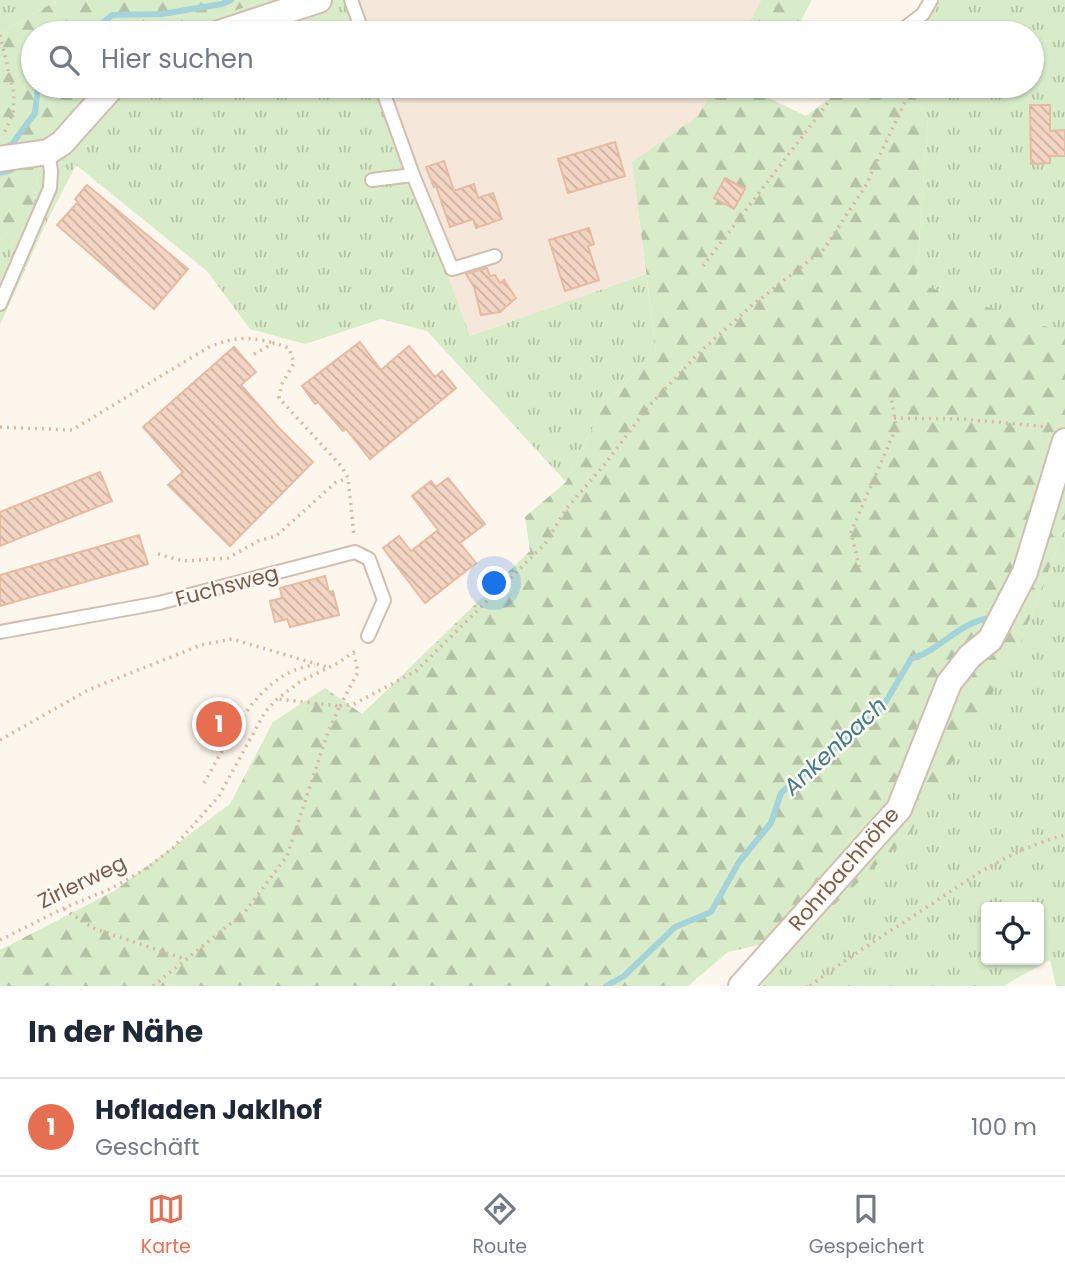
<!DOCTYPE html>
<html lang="de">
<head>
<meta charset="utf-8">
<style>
  body { margin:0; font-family:Poppins,sans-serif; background:#f2f2f3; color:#1f2937 }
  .controls { position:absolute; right:21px; bottom:21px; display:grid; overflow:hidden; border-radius:7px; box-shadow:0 2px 5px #0004 }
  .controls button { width:63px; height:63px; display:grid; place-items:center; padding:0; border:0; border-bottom:2px solid #e0e1e3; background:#fff; color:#1f2937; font:35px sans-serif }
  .you { position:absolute; left:495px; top:584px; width:24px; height:24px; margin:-18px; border:5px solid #fff; border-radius:50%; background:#1a73e8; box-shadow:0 0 0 10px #1a73e833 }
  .badge { display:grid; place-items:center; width:46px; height:46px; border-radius:50%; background:#e76f51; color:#fff; font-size:23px; font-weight:700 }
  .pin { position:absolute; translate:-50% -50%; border:4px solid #fff; box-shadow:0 2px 7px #0006 }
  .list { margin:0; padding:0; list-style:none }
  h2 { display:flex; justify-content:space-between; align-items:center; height:91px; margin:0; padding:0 28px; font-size:30px }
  h2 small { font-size:23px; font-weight:400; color:#747a83 }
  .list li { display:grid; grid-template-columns:46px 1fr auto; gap:21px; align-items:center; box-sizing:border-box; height:98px; padding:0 28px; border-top:2px solid #e0e1e3 }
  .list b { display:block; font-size:26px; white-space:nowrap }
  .list p { margin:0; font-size:23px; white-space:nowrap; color:#747a83 }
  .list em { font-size:23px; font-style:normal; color:#747a83 }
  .icon { flex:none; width:38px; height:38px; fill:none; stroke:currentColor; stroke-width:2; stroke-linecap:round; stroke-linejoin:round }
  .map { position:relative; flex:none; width:1065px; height:986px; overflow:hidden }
  .search { position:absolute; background:#fff; box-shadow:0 2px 5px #0004; left:21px; right:21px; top:21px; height:77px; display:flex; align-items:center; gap:18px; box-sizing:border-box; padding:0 24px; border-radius:38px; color:#747a83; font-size:26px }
  .sheet { height:189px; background:#fff }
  nav { display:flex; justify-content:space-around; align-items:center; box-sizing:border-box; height:98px; border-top:2px solid #e0e1e3; background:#fff; font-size:19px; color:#747a83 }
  nav a { display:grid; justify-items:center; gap:4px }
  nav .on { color:#e76f51 }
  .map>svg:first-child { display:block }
  .residential { fill:#f5e8da }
  .grass { fill:url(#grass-tufts); fill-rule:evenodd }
  .forest { fill:url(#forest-firs) }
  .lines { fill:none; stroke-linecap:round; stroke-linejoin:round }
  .stream { stroke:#a5d3da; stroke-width:6 }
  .building { fill:url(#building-back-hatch); stroke:#e6bba3; stroke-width:2 }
  .service-casing { stroke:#d1beb0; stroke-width:16 }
  .minor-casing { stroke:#d1beb0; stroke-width:28 }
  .path { stroke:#d9b8a5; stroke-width:3.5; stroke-dasharray:2 5; stroke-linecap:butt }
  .service { stroke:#fff; stroke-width:12 }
  .minor { stroke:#fff; stroke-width:24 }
  .labels { text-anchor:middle; stroke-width:5; stroke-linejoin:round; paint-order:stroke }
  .street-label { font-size:21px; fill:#7a5c4d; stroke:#fffaf3 }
  .water-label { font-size:23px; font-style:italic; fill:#437c86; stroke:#fffaf3 }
</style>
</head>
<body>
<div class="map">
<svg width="1065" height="986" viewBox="0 0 1065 986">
  <defs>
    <pattern id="grass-tufts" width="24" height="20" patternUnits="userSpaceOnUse" patternTransform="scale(1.75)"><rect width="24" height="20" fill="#d8ecc9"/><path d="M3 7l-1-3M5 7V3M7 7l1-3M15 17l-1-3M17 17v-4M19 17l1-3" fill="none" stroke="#b4c2a5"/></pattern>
    <pattern id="forest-firs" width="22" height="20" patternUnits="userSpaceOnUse" patternTransform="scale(1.75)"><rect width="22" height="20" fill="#d8ecc9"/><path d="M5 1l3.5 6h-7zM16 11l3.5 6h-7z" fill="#b4c2a5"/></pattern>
    <pattern id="building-back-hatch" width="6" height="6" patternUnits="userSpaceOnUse" patternTransform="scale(1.75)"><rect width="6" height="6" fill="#f3d5c3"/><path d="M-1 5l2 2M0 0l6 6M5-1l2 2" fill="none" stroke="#cab0a1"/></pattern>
  </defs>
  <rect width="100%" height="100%" fill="#fdf6ec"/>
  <!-- residential -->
  <path class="residential" d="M347 0H761L744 33H359Z
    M378 86H715L698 116 632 162 646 274 470 336Z"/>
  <!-- grass -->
  <path class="grass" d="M0 0H58L0 33Z
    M268 0H347L359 33H164Z
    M937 0H1065V333L916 284 928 119 908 86H1032V33H909L930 12Z
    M101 86H378L470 336 646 274 656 350 604 405 566 482 427 331 381 319 305 344 250 329 207 271 76 165 46 223 0 325V239L34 203 42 141Z
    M1065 528V986H1056L1050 960 1003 986H761L802 935 1018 649ZM986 907H1039V960H986Z"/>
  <!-- forest -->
  <path class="forest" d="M58 0H268L164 33H33V86H101L42 141 34 203 0 239V33Z
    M761 0H812L794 33H744Z
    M715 86H765L761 94 806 116 846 86H908L928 119 916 283 1065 333V528L1018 649 910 834 802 935 728 952 688 986H0V950L114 891 230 804 273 722 325 688 362 714 530 551 525 517 566 482 604 405 656 350 632 162 698 116Z"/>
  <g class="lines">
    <!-- stream -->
    <path class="stream" d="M91 33 112 15 162 14 222 4 231 0
      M12 153V144L35 113 38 86
      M0 173 11 170V164
      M606 986 624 976 675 927 711 912 739 862 771 823 781 793 882 708 911 659C945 648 956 622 995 617"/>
  </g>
  <!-- building -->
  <path class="building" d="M1030 105H1050V131L1065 130V156H1050V163L1031 164Z
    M615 142 625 176 568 193 558 159Z
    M444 161 454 191 474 184 478 198 493 193 502 219 476 228 473 219 450 227 436 186 434 187 426 167Z
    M725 178 745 189 734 209 714 198Z
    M87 185 188 269 154 309 57 225 78 202 75 199Z
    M589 228 594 244 588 246 599 280 565 291 549 240Z
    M487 268 490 276 495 275 500 283 504 280 516 298 500 312 481 315 474 287 466 274Z
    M360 342 381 370 409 346 435 377 442 371 456 388 370 459 346 429 343 431 318 402 315 404 302 386Z
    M234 347 256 372 241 385 278 427 313 462 230 546 168 485 183 472 143 427Z
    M100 472 112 501 0 546V512Z
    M448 478 485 524 460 543 476 563 425 603 383 548 399 536 411 551 438 530 412 496 431 481 436 487Z
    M139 535 148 564 0 606V575Z
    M325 576 329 592 333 591 339 615 290 627 287 619 275 622 270 601 282 598 280 588Z
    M220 710 233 726 218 738 205 721Z"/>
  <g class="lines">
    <defs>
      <path id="service" d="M351 0 363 33
        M898 33 923 14 931 0
        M413 175 452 269 495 256
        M372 180 413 175 381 86
        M0 304 50 188 51 171 48 152
        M0 632 159 603 355 552 369 559 384 600 368 636"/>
      <path id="minor" d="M219 33 319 0
        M0 159 48 152 62 143 113 86
        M741 986 899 809 949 683 970 656 990 640 1025 572 1065 441"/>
    </defs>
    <!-- service casing -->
    <use href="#service" class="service-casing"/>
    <!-- minor casing -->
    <use href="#minor" class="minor-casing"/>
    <!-- path -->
    <path class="path" d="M0 35 14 94 13 113 3 136
      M703 266 841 86
      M254 354 274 343 289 348 294 363 282 384 279 398 342 467 348 478 354 536
      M894 418 963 419 1049 427
      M0 427 72 430 209 347C234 337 247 336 274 343
      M158 554 183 561 228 558 258 541 276 536 335 483 348 478
      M859 567 851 532 896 428 890 389
      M340 706 354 704 416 671 545 544 566 509 605 464 648 407 700 352 750 307 824 249 865 187 908 95 904 86
      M340 706 358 672 354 654
      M0 740 88 690 201 645 232 639 327 667
      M204 783C230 739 257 672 315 665
      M64 909 93 928 184 959
      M0 940 64 908 110 889 144 870 173 848 219 796 265 712 277 699 301 681 338 663 358 649
      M153 986 244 913 287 856 328 732 340 706 277 699
      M810 986C848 957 886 934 927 907 972 877 1011 849 1065 835"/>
    <!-- service -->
    <use href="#service" class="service"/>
    <!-- minor -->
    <use href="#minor" class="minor"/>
  </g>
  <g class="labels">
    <!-- street labels -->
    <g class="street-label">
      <text transform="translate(227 586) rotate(-15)" y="7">Fuchsweg</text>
      <text transform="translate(844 869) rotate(-49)" y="7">Rohrbachhöhe</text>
      <text transform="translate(82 882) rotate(-26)" y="7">Zirlerweg</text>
    </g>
    <!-- water labels -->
    <g class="water-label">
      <text transform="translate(835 746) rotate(-43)" y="8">Ankenbach</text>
    </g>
  </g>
</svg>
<div class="controls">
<button><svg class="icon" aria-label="locate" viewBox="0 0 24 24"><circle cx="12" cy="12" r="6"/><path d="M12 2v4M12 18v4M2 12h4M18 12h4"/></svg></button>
</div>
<div class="you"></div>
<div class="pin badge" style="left:219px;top:724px">1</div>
<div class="search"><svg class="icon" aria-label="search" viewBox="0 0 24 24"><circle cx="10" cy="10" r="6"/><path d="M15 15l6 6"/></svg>Hier suchen</div>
</div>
<section class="sheet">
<h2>In der Nähe<small></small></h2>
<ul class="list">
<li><span class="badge">1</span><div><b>Hofladen Jaklhof</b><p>Geschäft</p></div><em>100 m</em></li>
</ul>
</section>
<nav>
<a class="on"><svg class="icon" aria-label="map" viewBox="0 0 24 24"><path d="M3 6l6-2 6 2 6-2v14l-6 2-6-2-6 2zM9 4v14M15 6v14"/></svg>Karte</a>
<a><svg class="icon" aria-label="directions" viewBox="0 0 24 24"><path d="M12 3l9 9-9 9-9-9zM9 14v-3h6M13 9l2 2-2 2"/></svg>Route</a>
<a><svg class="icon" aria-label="saved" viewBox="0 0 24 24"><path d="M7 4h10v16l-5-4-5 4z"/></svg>Gespeichert</a>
</nav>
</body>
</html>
